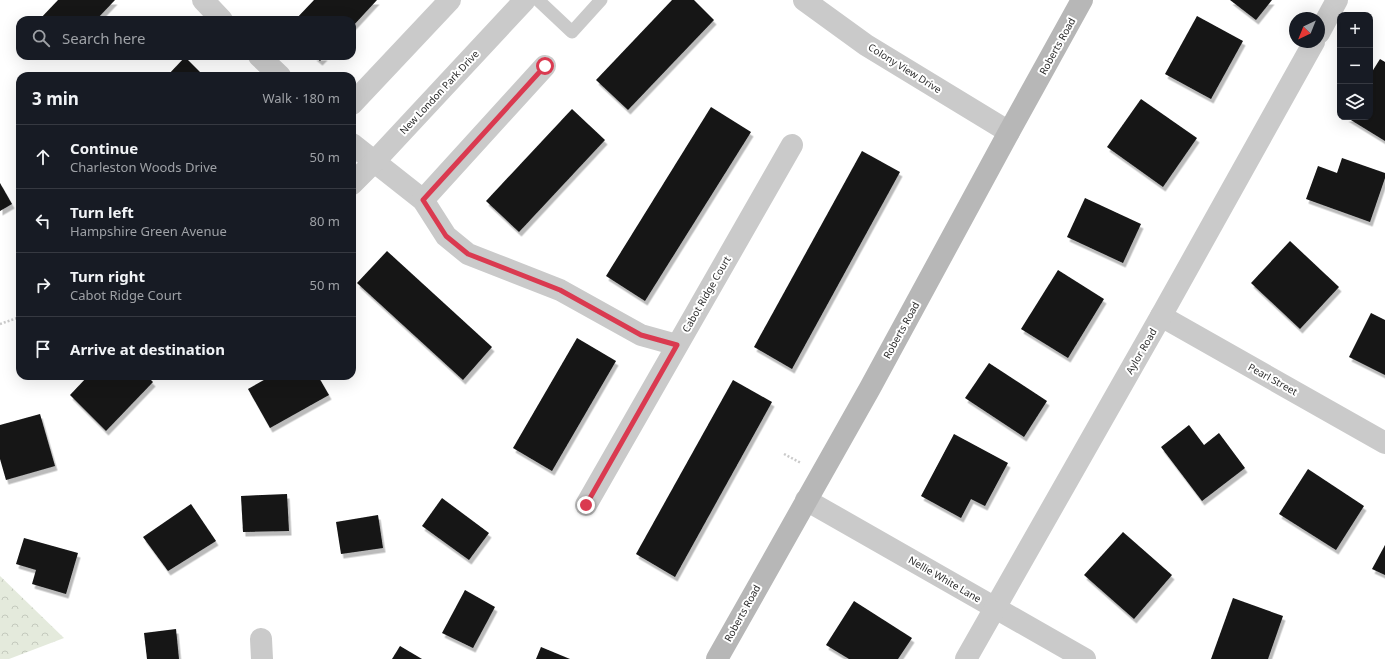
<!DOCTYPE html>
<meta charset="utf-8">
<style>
:root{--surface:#171b24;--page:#242831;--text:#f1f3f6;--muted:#9ea1a6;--line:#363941}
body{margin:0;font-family:"Noto Sans",sans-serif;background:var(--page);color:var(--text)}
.controls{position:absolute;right:12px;top:12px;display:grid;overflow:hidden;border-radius:8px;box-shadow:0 4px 16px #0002}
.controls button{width:36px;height:36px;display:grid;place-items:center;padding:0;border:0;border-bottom:1px solid var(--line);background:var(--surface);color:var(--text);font:20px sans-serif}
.compass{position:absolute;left:1289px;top:12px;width:36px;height:36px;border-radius:50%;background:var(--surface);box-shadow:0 4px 16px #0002;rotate:223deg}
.stop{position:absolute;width:12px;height:12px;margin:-9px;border:3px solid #da3a50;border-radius:50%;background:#fff}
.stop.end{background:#da3a50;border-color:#fff;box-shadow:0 1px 4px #0008}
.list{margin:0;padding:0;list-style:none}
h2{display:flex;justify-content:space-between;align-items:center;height:52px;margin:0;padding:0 16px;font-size:17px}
h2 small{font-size:13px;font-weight:400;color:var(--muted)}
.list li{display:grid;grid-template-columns:26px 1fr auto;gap:12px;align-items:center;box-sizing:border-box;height:64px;padding:0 16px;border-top:1px solid var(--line)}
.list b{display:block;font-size:15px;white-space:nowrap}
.list p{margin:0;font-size:13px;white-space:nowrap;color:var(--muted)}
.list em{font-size:13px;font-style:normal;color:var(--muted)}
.icon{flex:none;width:22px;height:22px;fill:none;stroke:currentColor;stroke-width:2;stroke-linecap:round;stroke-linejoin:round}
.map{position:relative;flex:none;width:1385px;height:659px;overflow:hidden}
.search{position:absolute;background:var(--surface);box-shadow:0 4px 16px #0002;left:16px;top:16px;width:340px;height:44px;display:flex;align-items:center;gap:10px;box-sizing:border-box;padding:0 14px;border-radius:12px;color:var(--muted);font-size:15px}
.panel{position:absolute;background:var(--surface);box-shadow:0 4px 16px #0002;left:16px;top:72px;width:340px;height:308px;border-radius:12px}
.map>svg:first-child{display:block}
</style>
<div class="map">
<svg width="1385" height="659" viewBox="0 0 1385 659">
<defs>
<pattern id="forest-crowns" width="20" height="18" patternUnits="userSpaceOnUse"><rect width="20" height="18" fill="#e4eadc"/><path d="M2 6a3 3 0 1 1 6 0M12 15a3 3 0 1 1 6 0" fill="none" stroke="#c4c9bd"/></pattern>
<filter id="shadow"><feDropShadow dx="2.5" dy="4.5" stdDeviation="0" flood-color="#0004"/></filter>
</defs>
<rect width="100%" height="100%" fill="#fff"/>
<polygon fill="url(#forest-crowns)" points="0,576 64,638 9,659 0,659"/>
<g fill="#141414" filter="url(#shadow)">
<polygon points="58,0 115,0 96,20 39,20"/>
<polygon points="314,0 377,0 352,27 352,20 295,20"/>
<polygon points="672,0 694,0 714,20 628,110 596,80"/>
<polygon points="1230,0 1272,0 1256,20"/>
<polygon points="1197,16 1243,41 1211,99 1165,74"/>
<polygon points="314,56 325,56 320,61"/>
<polygon points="185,57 204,76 167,76"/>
<polygon points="1380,59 1385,62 1385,141 1346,117 1370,117 1370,75"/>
<polygon points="1141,99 1197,138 1163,187 1107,147"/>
<polygon points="711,107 751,132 645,301 606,276"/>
<polygon points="572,109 605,140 519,232 486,201"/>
<polygon points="862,151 900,172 792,369 754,347"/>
<polygon points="1342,158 1385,173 1385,178 1370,222 1306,199 1318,166 1337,173"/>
<polygon points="0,183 12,204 0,211"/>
<polygon points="1085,198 1141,224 1123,263 1067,237"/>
<polygon points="1290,241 1339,287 1300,329 1251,283"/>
<polygon points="387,251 492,347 463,380 357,283"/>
<polygon points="1058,270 1104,299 1068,358 1021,329"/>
<polygon points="1371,313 1385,320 1385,375 1349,357"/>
<polygon points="577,338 616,361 552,471 513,448"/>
<polygon points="989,363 1047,401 1024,437 965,398"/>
<polygon points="88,376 147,376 153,382 106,431 70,395"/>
<polygon points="271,376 318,376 329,395 270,428 248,389"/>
<polygon points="733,380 772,402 675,577 636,554"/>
<polygon points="40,414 55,466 6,480 0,459 0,425"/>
<polygon points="1189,425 1204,445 1219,433 1245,468 1202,501 1161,447"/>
<polygon points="954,434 1008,463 985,506 971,499 961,518 921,496"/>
<polygon points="1308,469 1364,506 1336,550 1279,514"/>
<polygon points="287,494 289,531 243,532 241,496"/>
<polygon points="442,498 489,533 469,560 422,526"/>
<polygon points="191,504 216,541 168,571 143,537"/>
<polygon points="378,515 383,548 341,554 336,522"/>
<polygon points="1123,532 1172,575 1134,619 1084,575"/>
<polygon points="24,538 78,553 66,594 32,584 36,570 16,564"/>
<polygon points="1385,545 1385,575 1372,569"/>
<polygon points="465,590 495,607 473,648 442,633"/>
<polygon points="1233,598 1283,616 1268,659 1211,659"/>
<polygon points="854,601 912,638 898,659 849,659 826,645"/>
<polygon points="176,629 179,659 147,659 144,633"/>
<polygon points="400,646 422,659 392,659"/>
<polygon points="541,647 570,659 536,659"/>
</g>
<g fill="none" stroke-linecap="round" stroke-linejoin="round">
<g stroke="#cacaca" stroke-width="2.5" stroke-dasharray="2 2" stroke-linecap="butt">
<polyline points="0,324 20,317"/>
<polyline points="784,454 801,463"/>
</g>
<polyline stroke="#cacaca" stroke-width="13" points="538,0 572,32 601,0"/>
<g stroke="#cacaca" stroke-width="22">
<polyline points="203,0 222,20"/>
<polyline points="804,0 866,45 1009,132"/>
<polyline points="1319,33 1337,0"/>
<polyline points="259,56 280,76"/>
<polyline points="352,104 450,0"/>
<polyline points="352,144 423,200 446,236 468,254 560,290 641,335 677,345"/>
<polyline points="352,184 374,162 525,0"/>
<polyline points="423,200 545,66"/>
<polyline points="1161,316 1385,443"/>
<polyline points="806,500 1085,659"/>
<polyline points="586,505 792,145"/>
<polyline points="261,639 262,659"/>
<polyline points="966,659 1161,316 1314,42"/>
</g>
<polyline stroke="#b7b7b7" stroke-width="22" points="717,659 870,388 1009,132 1082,0"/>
</g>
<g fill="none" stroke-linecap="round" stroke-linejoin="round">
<polyline stroke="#da3a50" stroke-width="5" points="545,66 423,200 446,236 468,254 560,290 641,335 677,345 586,505"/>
</g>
<g text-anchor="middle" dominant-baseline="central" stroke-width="4" stroke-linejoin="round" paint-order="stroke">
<g font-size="10" fill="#2d2d2d" stroke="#fff">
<text transform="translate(1057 46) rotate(-61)">Roberts Road</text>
<text transform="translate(905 68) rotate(32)">Colony View Drive</text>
<text transform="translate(439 92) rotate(-47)">New London Park Drive</text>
<text transform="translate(706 294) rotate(-60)">Cabot Ridge Court</text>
<text transform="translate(901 330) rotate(-61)">Roberts Road</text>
<text transform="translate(1141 351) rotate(-60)">Aylor Road</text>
<text transform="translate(1273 379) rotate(29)">Pearl Street</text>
<text transform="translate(945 579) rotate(30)">Nellie White Lane</text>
<text transform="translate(742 613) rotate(-61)">Roberts Road</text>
</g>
</g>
</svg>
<div class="controls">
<button>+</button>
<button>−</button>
<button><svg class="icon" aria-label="layers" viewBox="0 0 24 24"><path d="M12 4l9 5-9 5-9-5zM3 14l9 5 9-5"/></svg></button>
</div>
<svg class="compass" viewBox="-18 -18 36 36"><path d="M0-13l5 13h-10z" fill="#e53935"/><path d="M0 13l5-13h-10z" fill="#9ea1a6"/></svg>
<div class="stop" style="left:545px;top:66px"></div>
<div class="stop end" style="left:586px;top:505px"></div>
<div class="search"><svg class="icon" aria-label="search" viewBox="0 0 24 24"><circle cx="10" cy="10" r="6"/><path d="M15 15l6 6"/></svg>Search here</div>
<section class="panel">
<h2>3 min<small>Walk · 180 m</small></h2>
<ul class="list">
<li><svg class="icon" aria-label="ahead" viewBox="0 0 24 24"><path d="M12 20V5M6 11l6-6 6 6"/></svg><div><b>Continue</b><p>Charleston Woods Drive</p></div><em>50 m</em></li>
<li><svg class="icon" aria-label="left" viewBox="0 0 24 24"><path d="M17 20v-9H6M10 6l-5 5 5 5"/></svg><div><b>Turn left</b><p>Hampshire Green Avenue</p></div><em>80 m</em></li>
<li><svg class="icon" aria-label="right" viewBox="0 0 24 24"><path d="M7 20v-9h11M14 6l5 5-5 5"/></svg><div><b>Turn right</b><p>Cabot Ridge Court</p></div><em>50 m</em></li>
<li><svg class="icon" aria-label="arrive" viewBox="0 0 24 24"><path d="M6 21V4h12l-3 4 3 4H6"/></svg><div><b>Arrive at destination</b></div></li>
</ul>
</section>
</div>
